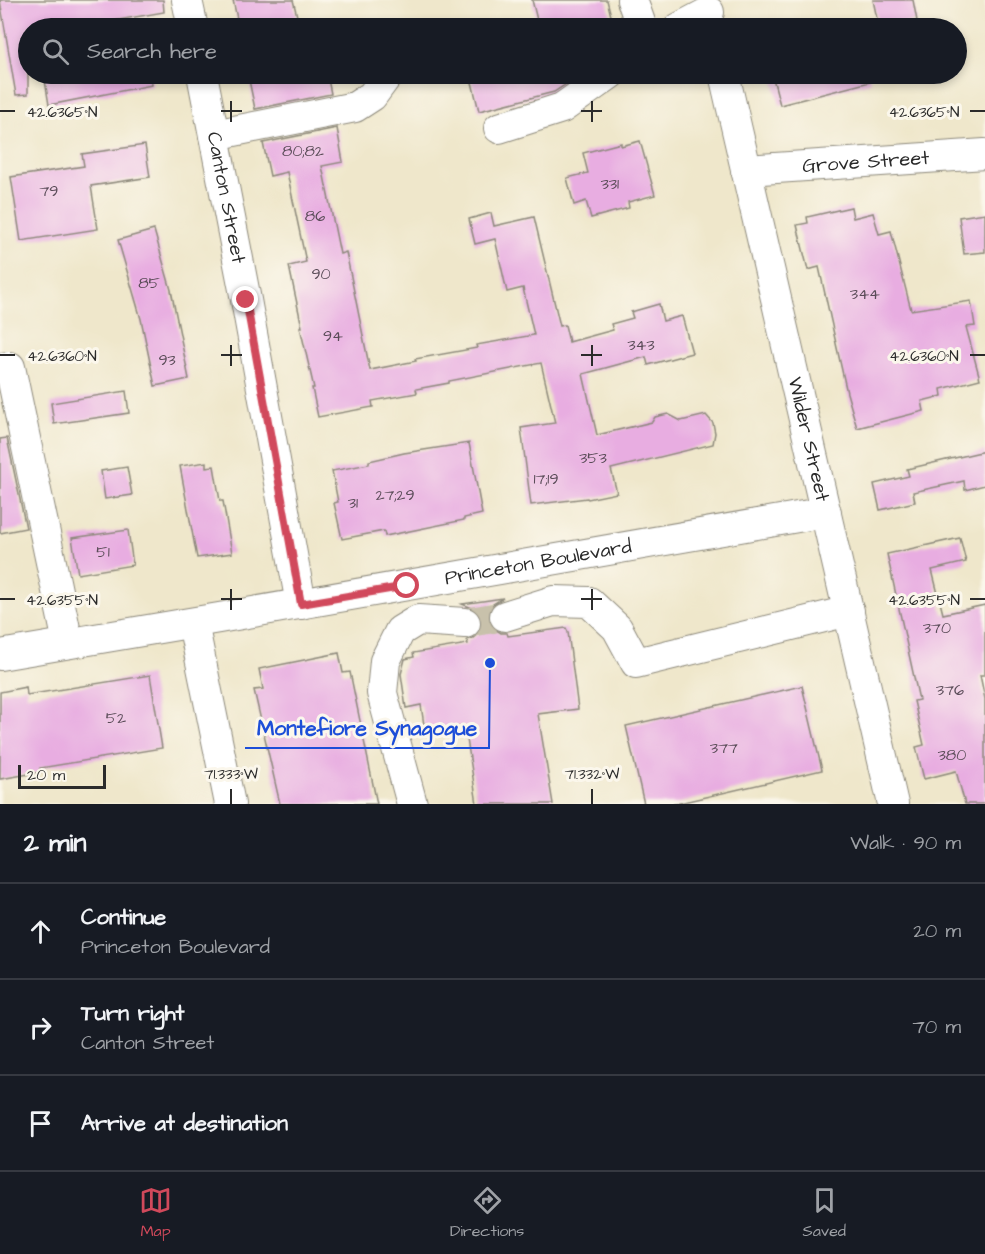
<!DOCTYPE html>
<meta charset="utf-8">
<style>
:root{--surface:#171b24;--page:#242831;--text:#f1f3f6;--muted:#9ea1a6;--line:#363941;--accent:#d1495b}
body{margin:0;font-family:"Architects Daughter",sans-serif;background:var(--page);color:var(--text)}
.scale{position:absolute;left:18px;bottom:15px;width:88px;box-sizing:border-box;padding-left:6px;border:3px solid #2b2b2b;border-top:0;font-size:16px;line-height:21px;white-space:nowrap;color:#2b2b2b;-webkit-text-stroke:4px #fbf7ec;paint-order:stroke}
.stop{position:absolute;width:18px;height:18px;margin:-14px;border:4px solid #d1495b;border-radius:50%;background:#fff}
.stop.end{background:#d1495b;border-color:#fff;box-shadow:0 2px 6px #0008}
.list{margin:0;padding:0;list-style:none}
h2{display:flex;justify-content:space-between;align-items:center;height:78px;margin:0;padding:0 24px;font-size:26px}
h2 small{font-size:20px;font-weight:400;color:var(--muted)}
.list li{display:grid;grid-template-columns:39px 1fr auto;gap:18px;align-items:center;box-sizing:border-box;height:96px;padding:0 24px;border-top:2px solid var(--line)}
.list b{display:block;font-size:22px;white-space:nowrap}
.list p{margin:0;font-size:20px;white-space:nowrap;color:var(--muted)}
.list em{font-size:20px;font-style:normal;color:var(--muted)}
.icon{flex:none;width:33px;height:33px;fill:none;stroke:currentColor;stroke-width:2;stroke-linecap:round;stroke-linejoin:round}
.map{position:relative;flex:none;width:985px;height:804px;overflow:hidden}
.search{position:absolute;background:var(--surface);box-shadow:0 3px 9px #0003;left:18px;right:18px;top:18px;height:66px;display:flex;align-items:center;gap:15px;box-sizing:border-box;padding:0 21px;border-radius:33px;color:var(--muted);font-size:22px}
.sheet{height:366px;background:var(--surface)}
nav{display:flex;justify-content:space-around;align-items:center;box-sizing:border-box;height:84px;border-top:2px solid var(--line);background:var(--surface);font-size:16px;color:var(--muted)}
nav a{display:grid;justify-items:center;gap:3px}
nav .on{color:var(--accent)}
.map>svg:first-child{display:block}
</style>
<div class="map">
<svg width="985" height="804" viewBox="0 0 985 804">
<rect width="100%" height="100%" fill="#fbf7ec"/>
<filter id="ink" filterUnits="userSpaceOnUse"><feTurbulence type="fractalNoise" baseFrequency=".0167" numOctaves="2"/><feDisplacementMap in="SourceGraphic" scale="12" xChannelSelector="R" yChannelSelector="G"/><feConvolveMatrix kernelMatrix="1 2 1 2 8 2 1 2 1" color-interpolation-filters="sRGB"/></filter>
<filter id="wash" filterUnits="userSpaceOnUse"><feTurbulence type="fractalNoise" baseFrequency=".008" numOctaves="4" result="noise"/><feDisplacementMap in="SourceGraphic" scale="24" xChannelSelector="R" yChannelSelector="G"/><feGaussianBlur stdDeviation="1.35" result="paint"/><feColorMatrix in="noise" values="0 0 0 0 0 0 0 0 0 0 0 0 0 0 0 0 0 1.4 0 .05"/><feComposite in="paint" operator="in"/></filter>
<g filter="url(#wash)">
<rect width="100%" height="100%" fill="#efe7cb"/>
<g id="blocks">
<g fill="#e8ade1">
<polygon points="0,0 163,0 164,12 73,28 28,28 28,94 16,95"/>
<polygon points="233,0 293,0 300,28 239,28"/>
<polygon points="532,0 607,0 614,28 539,28"/>
<polygon points="873,0 913,0 917,21 879,28"/>
<polygon points="44,74 151,74 152,85 49,105"/>
<polygon points="281,74 327,74 331,94 255,109 249,80"/>
<polygon points="470,74 581,74 554,92 479,111"/>
<polygon points="772,74 869,74 870,82 780,105"/>
<polygon points="337,128 343,162 322,166 340,254 346,252 370,370 416,361 415,359 477,348 476,345 534,335 523,288 507,292 495,239 475,244 469,219 491,213 494,226 534,217 560,326 565,325 569,342 613,330 611,324 633,318 631,312 659,304 663,321 682,316 692,353 648,365 646,357 583,374 597,435 652,422 655,417 668,414 681,421 706,415 713,423 715,433 713,444 611,469 617,493 588,499 587,498 531,505 521,428 555,423 541,363 449,381 449,383 416,389 417,393 372,401 373,407 318,417 312,388 314,388 300,327 302,327 289,266 306,262 287,172 270,176 263,143"/>
<polygon points="640,141 655,195 628,202 629,208 591,218 586,201 574,205 567,178 588,173 583,153 621,143 621,146"/>
<polygon points="145,145 150,177 91,186 98,229 21,241 11,177 84,166 82,154"/>
<polygon points="851,207 853,218 873,213 879,234 891,231 911,310 971,301 975,326 966,327 980,379 941,389 942,396 922,401 924,411 857,428 847,393 819,267 808,270 797,225 808,223 807,217"/>
<polygon points="985,213 985,252 964,254 959,217"/>
<polygon points="154,230 171,290 189,379 155,386 141,319 118,240"/>
<polygon points="126,391 129,413 54,424 51,403"/>
<polygon points="7,438 26,528 0,533 0,439"/>
<polygon points="469,443 482,514 464,518 464,520 385,536 384,531 342,539 334,503 338,502 332,471 369,464 369,461 404,453"/>
<polygon points="985,451 985,485 965,490 964,481 913,492 915,502 880,510 874,484 909,476 907,469"/>
<polygon points="206,462 206,467 214,466 220,501 223,501 232,553 197,558 180,466"/>
<polygon points="127,467 132,495 105,499 101,471"/>
<polygon points="128,530 133,565 78,574 72,538"/>
<polygon points="960,538 966,562 932,570 943,614 985,605 985,675 980,675 985,699 985,804 965,804 956,771 924,779 916,747 924,745 914,701 919,700 887,554"/>
<polygon points="503,598 493,604 488,613 489,622 493,628 501,633 507,633 508,636 566,628 568,632 578,709 538,714 553,804 477,804 465,726 425,732 421,705 406,708 401,674 405,659 414,657 413,653 468,644 467,640 473,638 479,633 482,624 480,615 475,609 462,604"/>
<polygon points="339,653 343,673 350,672 377,804 280,804 254,690 263,689 259,669"/>
<polygon points="150,675 162,748 40,768 41,772 0,779 0,692 26,687 27,695"/>
<polygon points="802,686 822,770 675,804 644,804 626,726"/>
</g>
</g>
</g>
<g filter="url(#ink)">
<use href="#blocks" fill-opacity="0" stroke="#8d897b" stroke-width="1.5"/>
<g fill="none" stroke-linecap="round" stroke-linejoin="round">
<polyline stroke="#c8c1ab" stroke-width="30" stroke-dasharray="30 15" stroke-linecap="butt" points="465,623 505,616"/>
<defs>
<g id="minor">
<polyline points="187,0 193,28"/>
<polyline points="632,0 642,28"/>
<polyline points="679,28 709,12"/>
<path id="s1" d="M 202,74 L 246,300 L 301,604"/>
<path id="s2" d="M 724,74 L 893,804"/>
<polyline points="499,128 562,108 610,74"/>
<polyline points="214,135 355,107 372,96 386,77"/>
<path id="s3" d="M 746,170 L 985,154"/>
<polyline points="0,368 10,367 68,643"/>
<polyline points="505,616 553,601 589,602 617,628 636,663 849,611"/>
<polyline points="193,623 230,804"/>
<path id="s4" d="M 0,655 L 219,618 L 826,512"/>
<polyline points="412,804 382,693 385,661 400,631 418,620 465,623"/>
</g>
</defs>
<use href="#minor" stroke="#8d897b" stroke-width="32"/>
<use href="#minor" stroke="#fff" stroke-width="30"/>
</g>
</g>
<g fill="none" stroke-linecap="round" stroke-linejoin="round" filter="url(#ink)">
<polyline stroke="#d1495b" stroke-width="8" points="246,300 301,604 407,586"/>
</g>
<path fill="none" stroke="#2b2b2b" stroke-width="2" d="M 231,101 L 231,122M 592,101 L 592,122M 0,111 L 15,111M 221,111 L 242,111M 581,111 L 602,111M 970,111 L 985,111M 231,345 L 231,366M 592,345 L 592,366M 0,355 L 15,355M 221,355 L 242,355M 581,355 L 602,355M 970,355 L 985,355M 231,589 L 231,610M 592,589 L 592,610M 0,599 L 15,599M 221,599 L 242,599M 581,599 L 602,599M 970,599 L 985,599M 231,789 L 231,804M 592,789 L 592,804"/>
<g text-anchor="middle" dominant-baseline="central" stroke-width="6" stroke-linejoin="round" paint-order="stroke">
<g font-size="16" fill="#5a4c58">
<text x="303" y="151">80;82</text>
<text x="610" y="184">331</text>
<text x="49" y="191">79</text>
<text x="315" y="216">86</text>
<text x="321" y="274">90</text>
<text x="149" y="283">85</text>
<text x="865" y="294">344</text>
<text x="333" y="336">94</text>
<text x="641" y="345">343</text>
<text x="167" y="360">93</text>
<text x="593" y="458">353</text>
<text x="546" y="479">17;19</text>
<text x="395" y="495">27;29</text>
<text x="353" y="503">31</text>
<text x="103" y="552">51</text>
<text x="937" y="628">370</text>
<text x="950" y="690">376</text>
<text x="116" y="718">52</text>
<text x="724" y="748">377</text>
<text x="952" y="755">380</text>
</g>
<g font-size="20" fill="#2b2b2b" stroke="#fbf7ec">
<text stroke="none"><textPath href="#s3" startOffset="120">Grove Street</textPath></text>
<text stroke="none"><textPath href="#s1" startOffset="126">Canton Street</textPath></text>
<text stroke="none"><textPath href="#s2" startOffset="375">Wilder Street</textPath></text>
<text stroke="none"><textPath href="#s4" startOffset="546">Princeton Boulevard</textPath></text>
</g>
</g>
<g font-size="15" text-anchor="middle" fill="#2b2b2b" stroke="#fbf7ec" stroke-width="6" stroke-linejoin="round" paint-order="stroke">
<text x="62" y="117">42.6365°N</text>
<text x="924" y="117">42.6365°N</text>
<text x="62" y="361">42.6360°N</text>
<text x="924" y="361">42.6360°N</text>
<text x="62" y="605">42.6355°N</text>
<text x="924" y="605">42.6355°N</text>
<text x="231" y="779">71.333°W</text>
<text x="592" y="779">71.332°W</text>
</g>
<path fill="none" stroke="#1d4ed8" stroke-width="2" d="M490 663L489 748H245"/>
<circle fill="#1d4ed8" stroke="#fbf7ec" stroke-width="2" cx="490" cy="663" r="6"/>
<g font-size="21" text-anchor="middle" font-weight="bold" fill="#1d4ed8" stroke="#fbf7ec" stroke-width="6" stroke-linejoin="round" paint-order="stroke">
<text x="367" y="735">Montefiore Synagogue</text>
</g>
</svg>
<div class="scale">20 m</div>
<div class="stop" style="left:407px;top:586px"></div>
<div class="stop end" style="left:246px;top:300px"></div>
<div class="search"><svg class="icon" aria-label="search" viewBox="0 0 24 24"><circle cx="10" cy="10" r="6"/><path d="M15 15l6 6"/></svg>Search here</div>
</div>
<section class="sheet">
<h2>2 min<small>Walk · 90 m</small></h2>
<ul class="list">
<li><svg class="icon" aria-label="ahead" viewBox="0 0 24 24"><path d="M12 20V5M6 11l6-6 6 6"/></svg><div><b>Continue</b><p>Princeton Boulevard</p></div><em>20 m</em></li>
<li><svg class="icon" aria-label="right" viewBox="0 0 24 24"><path d="M7 20v-9h11M14 6l5 5-5 5"/></svg><div><b>Turn right</b><p>Canton Street</p></div><em>70 m</em></li>
<li><svg class="icon" aria-label="arrive" viewBox="0 0 24 24"><path d="M6 21V4h12l-3 4 3 4H6"/></svg><div><b>Arrive at destination</b></div></li>
</ul>
</section>
<nav>
<a class="on"><svg class="icon" aria-label="map" viewBox="0 0 24 24"><path d="M3 6l6-2 6 2 6-2v14l-6 2-6-2-6 2zM9 4v14M15 6v14"/></svg>Map</a>
<a><svg class="icon" aria-label="directions" viewBox="0 0 24 24"><path d="M12 3l9 9-9 9-9-9zM9 14v-3h6M13 9l2 2-2 2"/></svg>Directions</a>
<a><svg class="icon" aria-label="saved" viewBox="0 0 24 24"><path d="M7 4h10v16l-5-4-5 4z"/></svg>Saved</a>
</nav>
